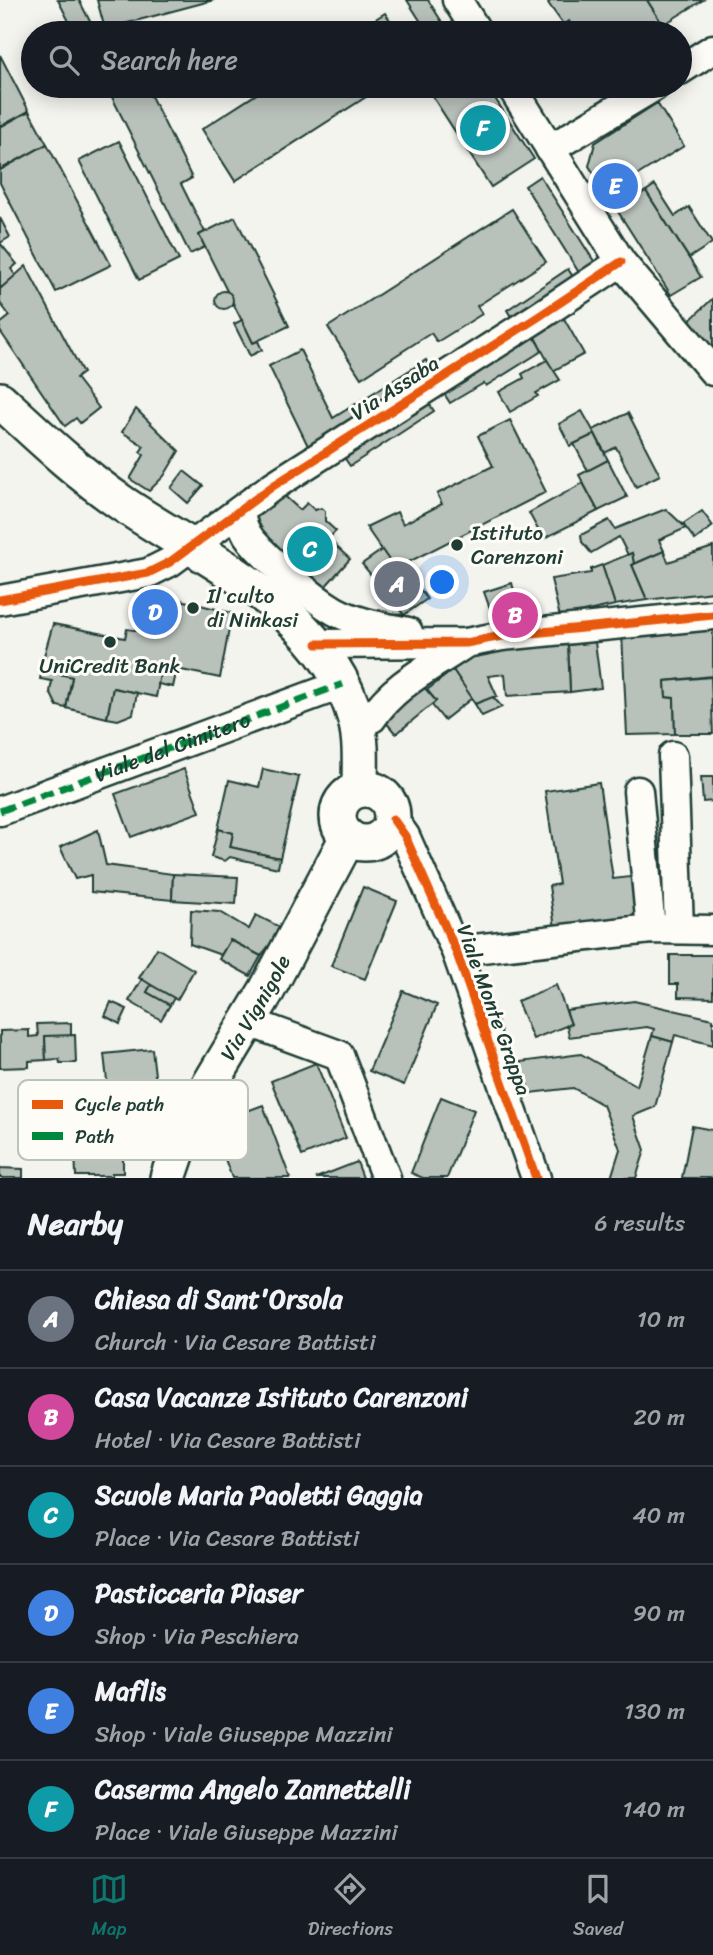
<!DOCTYPE html>
<meta charset="utf-8">
<style>
:root{--surface:#171b24;--page:#20242c;--text:#f1f3f6;--muted:#9ea1a6;--line:#363941;--accent:#0f766e}
body{margin:0;font-family:Sriracha,sans-serif;background:var(--page);color:var(--text)}
.you{position:absolute;left:443px;top:583px;width:24px;height:24px;margin:-18px;border:5px solid #fff;border-radius:50%;background:#1a73e8;box-shadow:0 0 0 10px #1a73e833}
.badge{display:grid;place-items:center;width:46px;height:46px;border-radius:50%;background:var(--accent);color:#fff;font-size:23px;font-weight:700}
.pin{position:absolute;translate:-50% -50%;border:4px solid #fff;box-shadow:0 2px 7px #0006}
.list{margin:0;padding:0;list-style:none}
h2{display:flex;justify-content:space-between;align-items:center;height:91px;margin:0;padding:0 28px;font-size:30px}
h2 small{font-size:23px;font-weight:400;color:var(--muted)}
.list li{display:grid;grid-template-columns:46px 1fr auto;gap:21px;align-items:center;box-sizing:border-box;height:98px;padding:0 28px;border-top:2px solid var(--line)}
.list b{display:block;font-size:26px;white-space:nowrap}
.list p{margin:0;font-size:23px;white-space:nowrap;color:var(--muted)}
.list em{font-size:23px;font-style:normal;color:var(--muted)}
.icon{flex:none;width:38px;height:38px;fill:none;stroke:currentColor;stroke-width:2;stroke-linecap:round;stroke-linejoin:round}
.map{position:relative;flex:none;width:713px;height:1178px;overflow:hidden}
.search{position:absolute;background:var(--surface);box-shadow:0 4px 18px #0003;left:21px;right:21px;top:21px;height:77px;display:flex;align-items:center;gap:18px;box-sizing:border-box;padding:0 24px;border-radius:38px;color:var(--muted);font-size:26px}
.sheet{height:679px;background:var(--surface)}
nav{display:flex;justify-content:space-around;align-items:center;box-sizing:border-box;height:98px;border-top:2px solid var(--line);background:var(--surface);font-size:19px;color:var(--muted)}
nav a{display:grid;justify-items:center;gap:4px}
nav .on{color:var(--accent)}
.map>svg:first-child{display:block}
</style>
<div class="map">
<svg width="713" height="1178" viewBox="0 0 713 1178">
<rect width="100%" height="100%" fill="#f4f4ef"/>
<filter id="ink" filterUnits="userSpaceOnUse"><feTurbulence type="fractalNoise" baseFrequency=".0143" numOctaves="2"/><feDisplacementMap in="SourceGraphic" scale="14" xChannelSelector="R" yChannelSelector="G"/><feConvolveMatrix kernelMatrix="1 2 1 2 8 2 1 2 1" color-interpolation-filters="sRGB"/></filter>
<g filter="url(#ink)">
<g fill="#b9c1bb" stroke="#1f3d34" stroke-width="2">
<polygon points="58,0 79,0 96,33 75,33"/>
<polygon points="97,0 214,0 105,29"/>
<polygon points="407,0 428,0 449,33 428,33"/>
<polygon points="552,0 647,0 666,30 661,33 577,33 569,21 563,24 548,3"/>
<polygon points="647,0 703,0 663,25"/>
<polygon points="385,13 399,33 353,33"/>
<polygon points="0,55 29,111 0,127"/>
<polygon points="114,86 126,86 130,93 146,86 192,178 181,184 205,232 199,235 205,247 190,254 108,89"/>
<polygon points="269,86 383,86 235,181 202,129"/>
<polygon points="438,86 487,86 534,159 491,187 429,91"/>
<polygon points="657,103 684,146 612,191 621,205 646,191 701,277 671,295 589,166 595,143"/>
<polygon points="29,111 47,144 0,170 0,127"/>
<polygon points="119,141 179,260 139,280 79,161"/>
<polygon points="47,144 111,265 56,292 0,183 0,170"/>
<polygon points="540,176 599,269 583,279 525,186"/>
<polygon points="655,185 675,216 689,207 712,243 689,258 646,191"/>
<polygon points="512,209 546,262 477,306 482,314 437,342 431,333 361,378 328,327"/>
<polygon points="235,217 289,326 253,343 199,235"/>
<polygon points="0,218 10,237 0,243"/>
<polygon points="0,243 17,264 11,269 16,276 0,289"/>
<polygon points="26,266 83,373 76,378 99,408 80,423 76,418 65,426 0,331 0,324 10,316 0,303 0,289"/>
<polygon points="568,269 577,283 515,323 507,310"/>
<circle cx="224" cy="300" r="9"/>
<polygon points="713,298 713,357 688,322"/>
<polygon points="562,315 584,354 553,371 532,332"/>
<polygon points="242,320 253,343 258,341 262,350 250,356 234,324"/>
<polygon points="532,332 542,351 486,386 484,383 450,403 441,389"/>
<polygon points="300,350 333,418 426,360 433,375 311,452 269,366"/>
<polygon points="547,360 560,380 536,393 538,396 510,412 499,392 524,378 522,374"/>
<polygon points="426,399 434,411 350,466 341,453"/>
<polygon points="136,409 179,451 164,476 149,491 130,479 144,455 140,452 144,446 122,432"/>
<polygon points="582,411 595,434 570,446 559,424"/>
<polygon points="628,413 660,475 636,487 616,447 605,453 593,430"/>
<polygon points="510,420 546,492 395,569 366,527 397,512 403,524 442,504 437,494 493,466 478,436"/>
<polygon points="595,434 608,460 588,471 574,444"/>
<polygon points="608,460 627,497 598,511 579,475"/>
<polygon points="184,471 203,486 188,503 171,488"/>
<polygon points="583,483 598,511 543,539 529,513"/>
<polygon points="277,489 300,510 307,503 315,510 321,508 325,511 325,521 336,531 328,539 350,559 323,589 249,520"/>
<polygon points="666,509 686,528 659,540 664,551 634,564 632,553 628,555 619,537 591,553 582,542 581,535 609,520 615,529"/>
<polygon points="702,511 713,526 695,540 683,524"/>
<polygon points="713,547 713,592 647,600 632,565 664,551 668,562"/>
<polygon points="382,550 395,569 403,565 427,599 404,615 362,564"/>
<polygon points="632,553 634,564 632,565 647,600 615,605 602,565"/>
<polygon points="602,565 615,605 560,617 551,579 591,573 591,569"/>
<polygon points="512,583 521,617 493,617 484,592"/>
<polygon points="149,592 232,613 220,678 162,666 156,697 113,688 107,718 66,708 72,677 40,670 53,624 125,638 127,629 141,631"/>
<polygon points="713,629 713,676 665,681 666,697 674,698 675,734 627,735 622,634"/>
<polygon points="595,642 601,688 570,692 568,645"/>
<polygon points="568,645 570,692 507,696 505,674 488,676 497,696 475,704 453,670 476,654 503,649"/>
<polygon points="162,666 177,669 173,687 158,684"/>
<polygon points="42,670 72,677 66,708 57,706 50,692 52,681 40,679"/>
<polygon points="453,670 472,698 444,720 432,705 436,701 427,690"/>
<polygon points="711,677 713,734 675,734 674,698 666,697 665,681"/>
<polygon points="424,687 436,701 396,734 384,720"/>
<polygon points="113,688 137,693 133,714 118,720 107,718"/>
<polygon points="493,697 502,707 482,716 475,704"/>
<polygon points="184,769 200,812 131,837 115,794"/>
<polygon points="263,769 299,777 280,858 230,847 233,833 218,829 229,780 259,787"/>
<polygon points="701,777 713,777 713,801 703,802"/>
<polygon points="599,783 613,879 639,876 645,922 556,935 549,886 559,884 545,791"/>
<polygon points="218,829 233,833 230,847 280,858 278,868 230,857 225,861 211,857"/>
<polygon points="98,830 106,865 173,874 172,900 91,892 91,875 75,879 60,847"/>
<polygon points="173,874 238,877 236,904 172,900"/>
<polygon points="363,887 397,901 365,979 331,966"/>
<polygon points="191,910 220,912 249,929 256,915 282,928 261,956 230,940 221,955 190,944"/>
<polygon points="230,940 261,956 250,976 219,959"/>
<polygon points="157,948 194,970 177,1000 139,978"/>
<polygon points="670,955 713,955 713,998 678,997 678,984 670,984"/>
<polygon points="142,979 151,985 147,992 170,1005 161,1020 129,1001"/>
<polygon points="151,985 174,998 170,1005 147,992"/>
<polygon points="556,985 571,1024 533,1039 517,1001"/>
<polygon points="403,991 437,1005 404,1085 369,1071"/>
<polygon points="634,1001 713,1019 713,1045 675,1035 673,1042 652,1036 654,1029 647,1027 569,1037 567,1025 571,1024 566,1010"/>
<polygon points="111,1002 127,1009 120,1024 105,1016"/>
<polygon points="71,1023 71,1036 45,1036 46,1060 29,1061 29,1067 0,1068 0,1031 29,1030 29,1037 38,1036 37,1024"/>
<polygon points="75,1035 76,1063 60,1063 59,1059 46,1060 45,1036"/>
<polygon points="652,1036 673,1042 655,1107 633,1116 645,1150 636,1178 611,1178 620,1149 603,1105 573,1088 530,1093 520,1062 581,1054 637,1086"/>
<polygon points="152,1049 156,1084 108,1090 104,1054"/>
<polygon points="316,1063 346,1138 302,1156 271,1081"/>
<polygon points="441,1097 474,1110 447,1178 423,1178 411,1173"/>
<polygon points="263,1105 290,1178 232,1178 212,1124"/>
<polygon points="692,1126 713,1130 713,1178 682,1178"/>
<polygon points="92,1131 123,1131 123,1173 112,1173 112,1176 76,1176 75,1147 92,1147"/>
<polygon points="0,1162 0,1168 23,1169 23,1178 0,1178"/>
<polygon points="357,1162 363,1178 316,1178"/>
</g>
<g fill="none" stroke-linecap="round" stroke-linejoin="round">
<defs>
<g id="minor">
<polyline points="457,0 478,33"/>
<polyline points="680,70 713,49"/>
<polyline points="511,86 621,262 713,371"/>
<polyline points="550,149 655,86"/>
<path d="M 240,511 C 241,521 245,533 252,541 C 270,562 311,597 335,611 C 357,623 384,627 408,632"/>
<polyline points="0,600 148,573 170,562 273,486 538,317 621,262"/>
<polyline points="317,644 466,643 502,636 713,615"/>
<path d="M 372,718 C 394,684 433,666 466,643"/>
<polyline points="673,756 679,929"/>
<polyline points="638,791 651,929"/>
<polyline points="0,811 343,684"/>
<polyline points="393,819 405,836 456,951 536,1178"/>
<polyline points="456,951 651,929 713,930"/>
<polyline points="249,1022 339,1055 386,1178"/>
</g>
<g id="major">
<path d="M 0,400 C 39,436 79,474 123,504 C 209,562 326,610 356,720 C 362,742 360,766 360,789"/>
<circle cx="365" cy="816" r="27"/>
<path id="s1" d="M 168,1178 L 180,1143 L 197,1106 L 267,990 L 348,837"/>
</g>
</defs>
<use href="#minor" stroke="#1f3d34" stroke-width="33"/>
<use href="#major" stroke="#1f3d34" stroke-width="40"/>
<use href="#minor" stroke="#fdfcf7" stroke-width="28"/>
<use href="#major" stroke="#fdfcf7" stroke-width="35"/>
<path stroke="#00873e" stroke-width="7" stroke-dasharray="14 7" stroke-linecap="butt" id="s2" d="M 0,811 L 343,684"/>
<defs>
<g id="cycleway">
<polyline points="0,600 148,573 170,562 273,486 538,317 621,262"/>
<polyline points="317,644 466,643 502,636 713,615"/>
<polyline points="393,819 405,836 456,951 536,1178"/>
</g>
</defs>
<use href="#cycleway" stroke="#fdfcf7" stroke-width="13"/>
<use href="#cycleway" stroke="#e8590c" stroke-width="9"/>
</g>
</g>
<g fill="#1f3d34" stroke="#fdfcf7" stroke-width="2.5">
<circle cx="457" cy="545" r="7"/>
<circle cx="193" cy="608" r="7"/>
<circle cx="110" cy="642" r="7"/>
</g>
<g text-anchor="middle" dominant-baseline="central" stroke-width="6" stroke-linejoin="round" paint-order="stroke">
<g font-size="21" fill="#1f3d34" stroke="#fdfcf7">
<text transform="translate(395 388) rotate(-33)">Via Assaba</text>
<text stroke="none"><textPath href="#s2" startOffset="184">Viale del Cimitero</textPath></text>
<text stroke="none"><textPath href="#s1" startOffset="192">Via Vignigole</textPath></text>
<text transform="translate(494 1010) rotate(70)">Viale Monte Grappa</text>
</g>
<g font-size="21" fill="#1f3d34" stroke="#fdfcf7" text-anchor="start">
<text x="471" y="533">Istituto<tspan x="471" dy="24">Carenzoni</tspan></text>
<text x="207" y="596">Il culto<tspan x="207" dy="24">di Ninkasi</tspan></text>
<text x="110" y="666" text-anchor="middle">UniCredit Bank</text>
</g>
</g>
<rect x="18" y="1080" width="230" height="80" rx="10" fill="#fdfcf7" stroke="#bac3bc" stroke-width="2"/>
<rect x="32" y="1100" width="31" height="9" fill="#e8590c"/>
<rect x="32" y="1132" width="31" height="8" fill="#00873e"/>
<g font-size="19" fill="#1f3d34">
<text x="75" y="1111">Cycle path</text>
<text x="75" y="1143">Path</text>
</g>
</svg>
<div class="you"></div>
<div class="pin badge" style="left:397px;top:584px;background:#6b7280">A</div>
<div class="pin badge" style="left:515px;top:615px;background:#d1479c">B</div>
<div class="pin badge" style="left:310px;top:549px;background:#0f9aa8">C</div>
<div class="pin badge" style="left:155px;top:612px;background:#3f7fe0">D</div>
<div class="pin badge" style="left:615px;top:186px;background:#3f7fe0">E</div>
<div class="pin badge" style="left:483px;top:128px;background:#0f9aa8">F</div>
<div class="search"><svg class="icon" aria-label="search" viewBox="0 0 24 24"><circle cx="10" cy="10" r="6"/><path d="M15 15l6 6"/></svg>Search here</div>
</div>
<section class="sheet">
<h2>Nearby<small>6 results</small></h2>
<ul class="list">
<li><span class="badge" style="background:#6b7280">A</span><div><b>Chiesa di Sant'Orsola</b><p>Church · Via Cesare Battisti</p></div><em>10 m</em></li>
<li><span class="badge" style="background:#d1479c">B</span><div><b>Casa Vacanze Istituto Carenzoni</b><p>Hotel · Via Cesare Battisti</p></div><em>20 m</em></li>
<li><span class="badge" style="background:#0f9aa8">C</span><div><b>Scuole Maria Paoletti Gaggia</b><p>Place · Via Cesare Battisti</p></div><em>40 m</em></li>
<li><span class="badge" style="background:#3f7fe0">D</span><div><b>Pasticceria Piaser</b><p>Shop · Via Peschiera</p></div><em>90 m</em></li>
<li><span class="badge" style="background:#3f7fe0">E</span><div><b>Maflis</b><p>Shop · Viale Giuseppe Mazzini</p></div><em>130 m</em></li>
<li><span class="badge" style="background:#0f9aa8">F</span><div><b>Caserma Angelo Zannettelli</b><p>Place · Viale Giuseppe Mazzini</p></div><em>140 m</em></li>
</ul>
</section>
<nav>
<a class="on"><svg class="icon" aria-label="map" viewBox="0 0 24 24"><path d="M3 6l6-2 6 2 6-2v14l-6 2-6-2-6 2zM9 4v14M15 6v14"/></svg>Map</a>
<a><svg class="icon" aria-label="directions" viewBox="0 0 24 24"><path d="M12 3l9 9-9 9-9-9zM9 14v-3h6M13 9l2 2-2 2"/></svg>Directions</a>
<a><svg class="icon" aria-label="saved" viewBox="0 0 24 24"><path d="M7 4h10v16l-5-4-5 4z"/></svg>Saved</a>
</nav>
